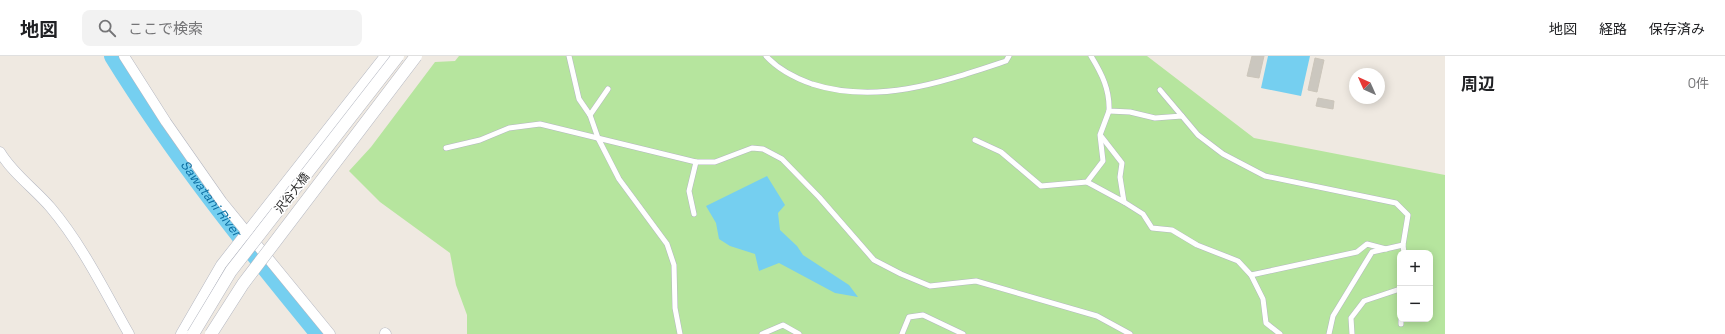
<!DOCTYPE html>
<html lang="ja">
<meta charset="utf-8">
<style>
:root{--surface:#fff;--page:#f2f2f2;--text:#202124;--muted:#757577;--line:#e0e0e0}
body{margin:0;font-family:"Space Grotesk","Noto Sans JP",sans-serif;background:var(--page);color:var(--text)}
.controls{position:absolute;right:12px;bottom:12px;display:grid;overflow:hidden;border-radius:8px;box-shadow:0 2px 10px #0003}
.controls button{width:36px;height:36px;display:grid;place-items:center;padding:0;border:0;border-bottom:1px solid var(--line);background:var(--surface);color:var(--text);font:20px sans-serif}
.compass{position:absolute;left:1349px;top:12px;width:36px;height:36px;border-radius:50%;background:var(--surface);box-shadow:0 2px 10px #0003;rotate:315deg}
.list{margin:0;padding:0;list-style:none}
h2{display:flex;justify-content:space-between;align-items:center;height:52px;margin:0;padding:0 16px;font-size:17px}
h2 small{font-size:13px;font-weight:400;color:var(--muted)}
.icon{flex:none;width:22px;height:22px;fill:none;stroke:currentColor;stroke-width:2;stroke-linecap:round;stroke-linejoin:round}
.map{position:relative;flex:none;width:1445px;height:278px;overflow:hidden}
header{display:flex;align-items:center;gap:24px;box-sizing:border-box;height:56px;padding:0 20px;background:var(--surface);border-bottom:1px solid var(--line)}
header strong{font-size:19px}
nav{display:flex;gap:22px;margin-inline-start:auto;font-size:14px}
.search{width:280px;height:36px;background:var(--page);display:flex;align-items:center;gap:10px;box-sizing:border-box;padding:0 14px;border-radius:8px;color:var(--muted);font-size:15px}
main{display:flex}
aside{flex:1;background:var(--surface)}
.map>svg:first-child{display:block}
</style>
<header>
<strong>地図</strong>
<div class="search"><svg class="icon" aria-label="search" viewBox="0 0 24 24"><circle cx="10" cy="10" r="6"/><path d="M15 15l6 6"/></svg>ここで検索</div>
<nav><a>地図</a><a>経路</a><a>保存済み</a></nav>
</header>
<main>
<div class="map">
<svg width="1445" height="278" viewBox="0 0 1445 278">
<rect width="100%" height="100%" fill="#efe9e1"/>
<path fill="#b6e59e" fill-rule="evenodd" d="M 459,0 L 1147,0 L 1254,82 L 1445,119 L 1445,278 L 467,278 L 467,259 L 456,229 L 450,197 L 380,146 L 349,115 L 371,91 L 435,6 L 455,5 ZM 1400,197 L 1430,197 L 1430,263 L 1400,263 Z"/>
<g fill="#75cff0">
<polygon points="1268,0 1310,0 1301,40 1261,32"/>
<polygon points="767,120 785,149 778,157 780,174 797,190 803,199 849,229 858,241 835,237 779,207 759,215 755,198 730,190 719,183 716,167 706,150"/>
</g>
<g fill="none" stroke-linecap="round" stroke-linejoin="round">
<path stroke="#75cff0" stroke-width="18" id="s1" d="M 113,0 C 174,99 245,188 319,278"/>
</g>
<g fill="#cbc7bf" stroke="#cbc5ba">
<polygon points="1252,0 1264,0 1259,22 1247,20"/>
<polygon points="1315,2 1324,4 1317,36 1308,34"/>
<polygon points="1318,42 1334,45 1333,53 1316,50"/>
</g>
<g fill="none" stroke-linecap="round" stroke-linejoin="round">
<defs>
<g id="service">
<polyline points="569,0 579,43 590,59 598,82 619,123 667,188 674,209 675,252 680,278"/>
<path d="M 766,0 C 778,13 795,22 812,28 C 878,49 943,26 1006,5 L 1009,0"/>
<path d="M 1091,0 C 1102,18 1110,34 1109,55 L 1130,56 L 1155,62 L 1182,60 L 1198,79 L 1223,98 L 1265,120 L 1396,147 L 1408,159 L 1403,189 L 1404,197"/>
<polyline points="1160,34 1182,60"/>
<polyline points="590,59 608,33"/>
<polyline points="975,84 1001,96 1041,130 1087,126 1103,105 1100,79 1109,55"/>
<polyline points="446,92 480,84 509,72 540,68 696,106 715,106 752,92 763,93 782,103 819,141 874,204 901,218 930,230 976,225 1097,260 1130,278"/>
<polyline points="1087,126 1124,146 1120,121 1122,107 1101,80"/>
<polyline points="1124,146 1143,158 1152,172 1172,174 1197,189 1238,205 1251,219 1263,243 1266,267 1280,278"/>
<polyline points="694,158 689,135 696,106"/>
<polyline points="1251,219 1357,196 1367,188 1386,193"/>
<polyline points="1401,268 1401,263"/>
<polyline points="762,278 783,269 799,278"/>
<polyline points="902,278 909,261 923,259 963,278"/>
<polyline points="1329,278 1333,260 1372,196 1403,189"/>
<polyline points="1352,278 1351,262 1364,245 1400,233"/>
</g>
<g id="minor">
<polyline points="124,0 166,66 222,146 330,278"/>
<path d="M 0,96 C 13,118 35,133 51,152 C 83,190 105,236 129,278"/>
<polyline points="385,277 386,278"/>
<polyline points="181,278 221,209 385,0"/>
</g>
</defs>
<use href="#service" stroke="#b4b7c1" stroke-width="6"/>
<use href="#minor" stroke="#b4b7c1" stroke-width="11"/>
<use href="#service" stroke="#fff" stroke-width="5"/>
<use href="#minor" stroke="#fff" stroke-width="10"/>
<defs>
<g id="tertiary-bridge">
<polyline points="193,278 231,215 398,0"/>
<polyline points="211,278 243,228 416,0"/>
</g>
</defs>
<use href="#tertiary-bridge" stroke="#b4b7c1" stroke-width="13" stroke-linecap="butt"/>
<use href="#tertiary-bridge" stroke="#fff" stroke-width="12"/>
</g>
<g text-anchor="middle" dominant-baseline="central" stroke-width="3.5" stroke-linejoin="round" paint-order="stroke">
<g font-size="12" fill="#2e2e2e" stroke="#fff">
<text transform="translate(292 137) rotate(-52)">沢谷大橋</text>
</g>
<g font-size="13" font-style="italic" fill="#0d6fa3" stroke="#fff">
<text stroke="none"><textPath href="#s1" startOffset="173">Sawatani River</textPath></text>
</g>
</g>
</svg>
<div class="controls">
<button>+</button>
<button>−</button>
</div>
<svg class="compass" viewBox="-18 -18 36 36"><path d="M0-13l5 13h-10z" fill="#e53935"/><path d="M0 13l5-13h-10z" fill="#757577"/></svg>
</div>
<aside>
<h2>周辺<small>0件</small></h2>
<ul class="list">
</ul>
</aside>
</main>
